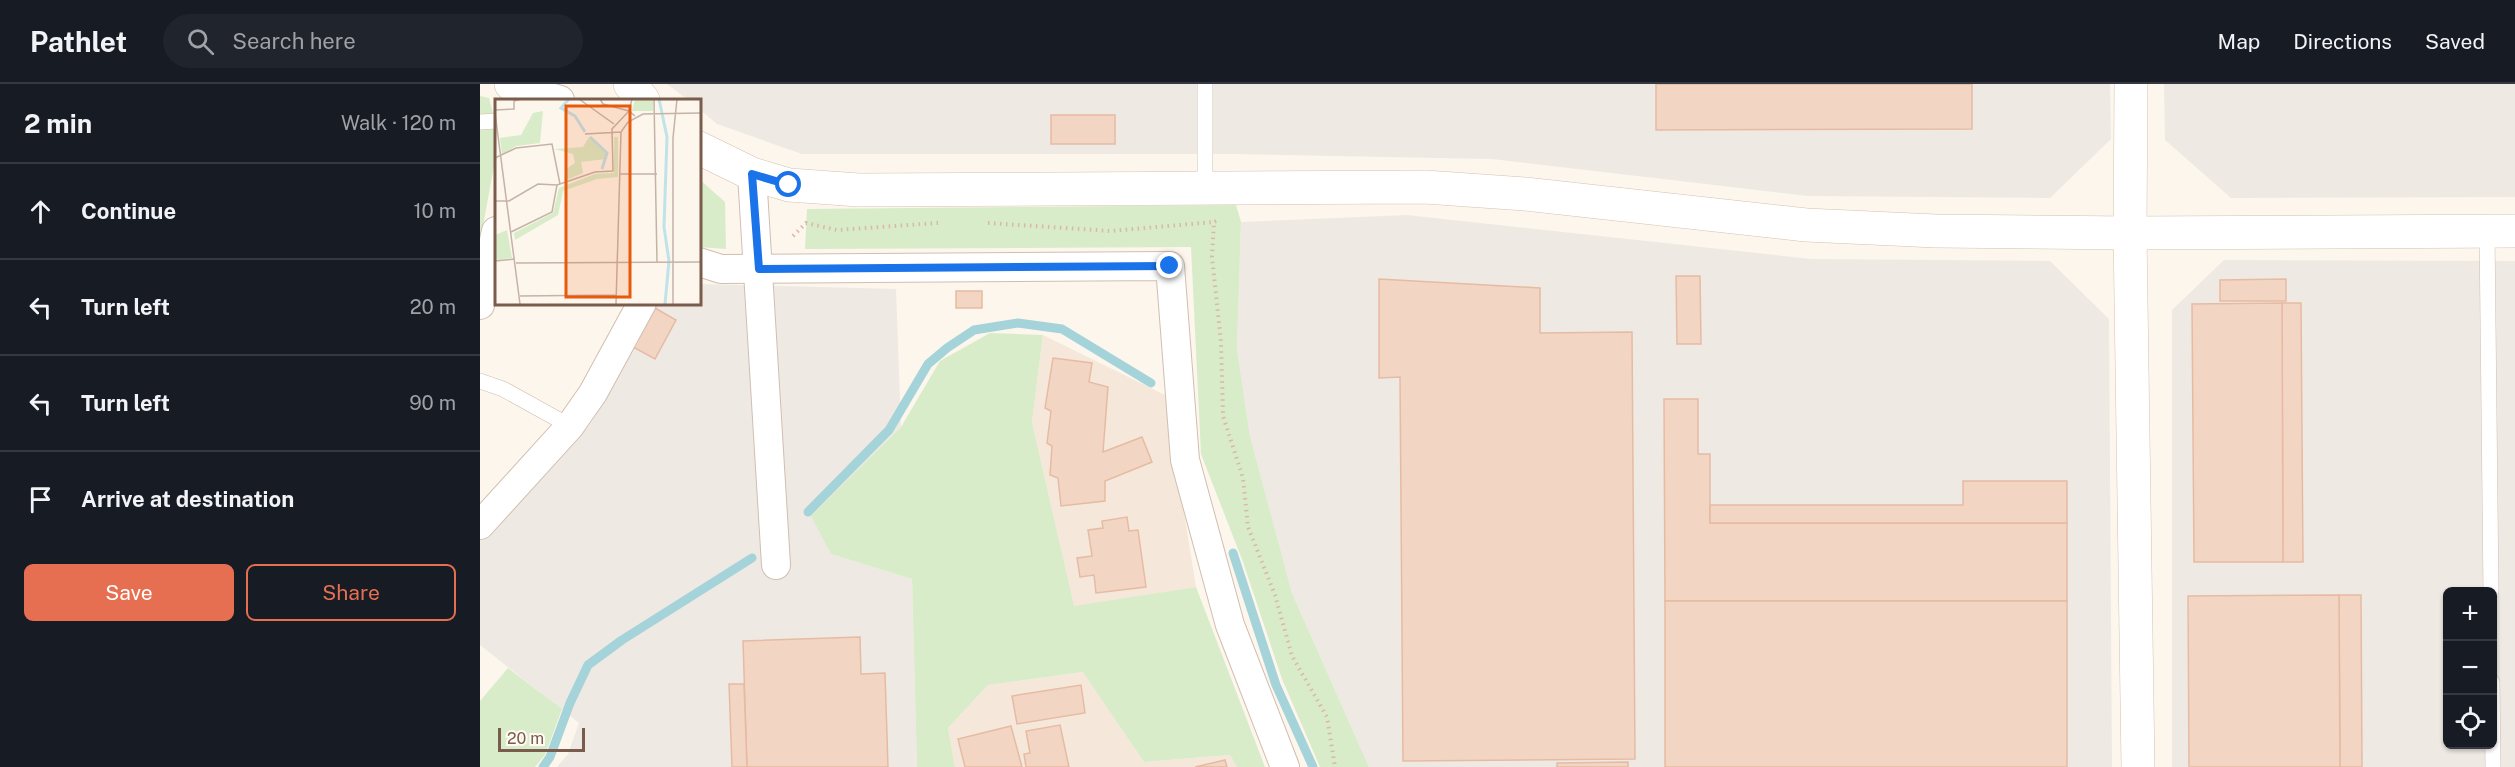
<!DOCTYPE html>
<meta charset="utf-8">
<style>
:root{--surface:#171b24;--page:#20242c;--text:#f1f3f6;--muted:#9ea1a6;--line:#363941;--accent:#e76f51}
body{margin:0;font-family:"Public Sans",sans-serif;background:var(--page);color:var(--text)}
.controls{position:absolute;right:18px;bottom:18px;display:grid;overflow:hidden;border-radius:9px;box-shadow:0 2px 4px #0004}
.controls button{width:54px;height:54px;display:grid;place-items:center;padding:0;border:0;border-bottom:2px solid var(--line);background:var(--surface);color:var(--text);font:30px sans-serif}
.scale{position:absolute;left:18px;bottom:15px;width:87px;box-sizing:border-box;padding-left:6px;border:3px solid #7a5c4d;border-top:0;font-size:16px;line-height:21px;white-space:nowrap;color:#7a5c4d;-webkit-text-stroke:4px #fffaf3;paint-order:stroke}
.stop{position:absolute;width:18px;height:18px;margin:-14px;border:4px solid #1a73e8;border-radius:50%;background:#fff}
.stop.end{background:#1a73e8;border-color:#fff;box-shadow:0 2px 6px #0008}
.list{margin:0;padding:0;list-style:none}
h2{display:flex;justify-content:space-between;align-items:center;height:78px;margin:0;padding:0 24px;font-size:26px}
h2 small{font-size:20px;font-weight:400;color:var(--muted)}
.list li{display:grid;grid-template-columns:39px 1fr auto;gap:18px;align-items:center;box-sizing:border-box;height:96px;padding:0 24px;border-top:2px solid var(--line)}
.list b{display:block;font-size:22px;white-space:nowrap}
.list em{font-size:20px;font-style:normal;color:var(--muted)}
.actions{display:flex;gap:12px;padding:18px 24px}
.actions a{flex:1;padding:14px 0;border:2px solid var(--accent);border-radius:9px;text-align:center;font-size:21px;color:var(--accent)}
.actions .main{background:var(--accent);color:#fff}
.icon{flex:none;width:33px;height:33px;fill:none;stroke:currentColor;stroke-width:2;stroke-linecap:round;stroke-linejoin:round}
.map{position:relative;flex:none;width:2035px;height:683px;overflow:hidden}
header{display:flex;align-items:center;gap:36px;box-sizing:border-box;height:84px;padding:0 30px;background:var(--surface);border-bottom:2px solid var(--line)}
header strong{font-size:28px}
nav{display:flex;gap:33px;margin-inline-start:auto;font-size:21px}
.search{width:420px;height:54px;background:var(--page);display:flex;align-items:center;gap:15px;box-sizing:border-box;padding:0 21px;border-radius:33px;color:var(--muted);font-size:22px}
main{display:flex}
aside{flex:1;background:var(--surface)}
.map>svg:first-child{display:block}
</style>
<header>
<strong>Pathlet</strong>
<div class="search"><svg class="icon" aria-label="search" viewBox="0 0 24 24"><circle cx="10" cy="10" r="6"/><path d="M15 15l6 6"/></svg>Search here</div>
<nav><a>Map</a><a>Directions</a><a>Saved</a></nav>
</header>
<main>
<aside>
<h2>2 min<small>Walk · 120 m</small></h2>
<ul class="list">
<li><svg class="icon" aria-label="ahead" viewBox="0 0 24 24"><path d="M12 20V5M6 11l6-6 6 6"/></svg><div><b>Continue</b></div><em>10 m</em></li>
<li><svg class="icon" aria-label="left" viewBox="0 0 24 24"><path d="M17 20v-9H6M10 6l-5 5 5 5"/></svg><div><b>Turn left</b></div><em>20 m</em></li>
<li><svg class="icon" aria-label="left" viewBox="0 0 24 24"><path d="M17 20v-9H6M10 6l-5 5 5 5"/></svg><div><b>Turn left</b></div><em>90 m</em></li>
<li><svg class="icon" aria-label="arrive" viewBox="0 0 24 24"><path d="M6 21V4h12l-3 4 3 4H6"/></svg><div><b>Arrive at destination</b></div></li>
</ul>
<div class="actions"><a class="main">Save</a><a>Share</a></div>
</aside>
<div class="map">
<svg width="2035" height="683" viewBox="0 0 2035 683">
<rect width="100%" height="100%" fill="#fdf6ec"/>
<g fill="#f5e8da">
<polygon points="563,251 685,311 716,503 594,523 552,338"/>
<polygon points="604,588 664,678 750,671 757,683 475,683 468,644 508,601"/>
</g>
<g fill="#efe9e4" fill-rule="evenodd">
<polygon points="187,0 1630,0 1631,55 1570,114 1327,112 1012,75 757,70 322,70 237,40 219,25 219,16 208,16"/>
<polygon points="1684,0 2035,0 2035,113 1751,114 1685,56"/>
<polygon points="927,131 1331,175 1570,177 1629,235 1632,683 889,683 812,509 770,352 757,265 761,138"/>
<path d="M 1744,176 L 2035,177 L 2035,683 L 1692,683 L 1692,226 ZM 1968,508 L 2012,508 L 2012,660 L 1968,660 Z"/>
<polygon points="219,200 416,205 421,343 332,432 351,470 432,495 437,683 77,683 88,670 99,639 0,561 0,457 112,338 172,219 219,219"/>
</g>
<g fill="#d8ecc9">
<polygon points="0,12 9,14 16,40 16,71 0,158"/>
<polygon points="219,95 245,118 246,165 219,163"/>
<polygon points="756,121 761,138 757,265 770,352 812,509 889,683 840,683 802,595 763,478 721,370 711,163 325,165 327,125"/>
<polygon points="510,249 563,251 552,338 594,522 716,503 785,683 757,683 750,671 664,678 603,588 508,601 468,644 475,683 437,683 432,495 351,470 331,432 421,343 460,277"/>
<polygon points="28,584 82,625 65,671 55,683 0,683 0,617"/>
</g>
<g fill="none" stroke-linecap="round" stroke-linejoin="round">
<g stroke="#a5d3da" stroke-width="9">
<polyline points="328,428 409,346 448,280 467,264 494,246 538,239 582,245 671,299"/>
<polyline points="753,469 796,601 833,683"/>
<polyline points="63,683 70,673 90,619 108,581 142,556 272,474"/>
</g>
</g>
<g fill="#f3d5c3" stroke="#e6bba3" stroke-width="1.5">
<polygon points="1176,0 1492,0 1492,45 1176,46"/>
<rect x="571" y="31" width="64" height="29"/>
<polygon points="1196,192 1220,192 1221,260 1197,260"/>
<polygon points="899,195 1060,204 1060,249 1152,248 1155,675 923,677 920,293 899,294"/>
<polygon points="1806,195 1806,217 1740,217 1740,196"/>
<rect x="476" y="207" width="26" height="17"/>
<polygon points="1802,219 1821,219 1823,478 1803,478"/>
<polygon points="1802,219 1803,478 1714,478 1712,220"/>
<polygon points="175,224 196,236 175,275 153,263"/>
<polygon points="573,274 612,279 609,298 628,303 623,368 662,353 672,378 625,397 625,417 581,422 578,394 570,391 572,362 567,359 571,327 565,324"/>
<polygon points="1184,315 1218,315 1218,370 1230,370 1230,439 1587,439 1587,517 1185,517"/>
<polygon points="1483,397 1587,397 1587,439 1230,439 1230,421 1483,421"/>
<polygon points="647,433 649,447 658,446 666,503 616,509 614,491 600,493 597,474 612,472 608,446 623,444 622,437"/>
<polygon points="1859,511 1881,511 1882,683 1860,683"/>
<polygon points="1859,511 1860,683 1709,683 1708,512"/>
<rect x="1185" y="517" width="402" height="166"/>
<polygon points="380,553 381,590 405,589 408,683 267,683 263,557"/>
<polygon points="249,600 264,600 267,683 252,683"/>
<polygon points="601,601 605,629 537,640 532,612"/>
<polygon points="580,641 589,683 546,683 544,670 550,669 546,647"/>
<polygon points="531,642 542,683 485,683 478,655"/>
<polygon points="745,676 747,683 715,683"/>
<polygon points="1148,678 1148,683 1077,683 1077,679"/>
</g>
<g fill="none" stroke-linecap="round" stroke-linejoin="round">
<defs>
<g id="lane">
<polyline points="725,0 725,105"/>
<polyline points="0,38 16,37"/>
<polyline points="2007,147 2011,508"/>
<polyline points="0,297 23,305 90,342"/>
<polyline points="2012,598 2013,683"/>
</g>
<g id="street">
<polyline points="44,16 46,6 80,16"/>
<polyline points="272,90 296,481"/>
<polyline points="219,178 241,185 690,182 705,376 750,541 805,683"/>
<polyline points="0,221 16,147"/>
<polyline points="0,441 90,342 113,309 162,219"/>
</g>
<g id="secondary">
<polyline points="31,0 46,6 53,0"/>
<polyline points="150,0 163,16"/>
<polyline points="1651,0 1650,149 1658,683"/>
<polyline points="219,64 272,90 309,101 379,106 945,103 1045,110 1326,141 1456,147 1650,149 2035,147"/>
</g>
</defs>
<use href="#lane" stroke="#d1beb0" stroke-width="16"/>
<use href="#street" stroke="#d1beb0" stroke-width="30"/>
<use href="#secondary" stroke="#d6c0b0" stroke-width="34"/>
<g stroke="#d9b8a5" stroke-width="4" stroke-dasharray="1.5 4.5" stroke-linecap="butt">
<polyline points="736,137 734,138 732,173 741,258 743,332 763,394 768,443 795,511 812,572 847,633 855,683"/>
<polyline points="508,139 631,147 734,138"/>
<polyline points="313,152 326,139 357,146 458,139"/>
</g>
<use href="#lane" stroke="#fff" stroke-width="15"/>
<use href="#street" stroke="#fff" stroke-width="28"/>
<use href="#secondary" stroke="#fff" stroke-width="33"/>
</g>
<g fill="none" stroke-linecap="round" stroke-linejoin="round">
<polyline stroke="#1a73e8" stroke-width="8" points="309,101 272,90 279,185 690,182"/>
</g>
<g transform="translate(15 15)">
<rect width="206" height="206" fill="#fdf6ec"/>
<path d="M 140,0 L 158,0 L 158,12 L 137,12 ZM 48,12 L 45,44 L 21,47 L 7,56 L 5,39 L 26,36 L 38,14 ZM 94,38 L 109,50 L 111,60 L 86,63 L 88,74 L 69,82 L 71,70 L 80,64 L 78,55 L 59,50 L 88,48 ZM 119,38 L 123,38 L 123,78 L 102,80 L 68,92 L 63,116 L 20,141 L 19,134 L 58,114 L 64,89 L 100,75 L 119,74 ZM 12,131 L 17,159 L 0,161 L 0,136 Z" fill="#d8ecc9"/>
<path fill="none" stroke="#bfe3e8" stroke-width="3" d="M 74,0 L 66,9 L 80,17 L 90,33M 164,0 L 172,38 L 169,128 L 174,162 L 170,205M 95,38 L 112,54 L 107,70"/>
<path fill="none" stroke="#c5b3a7" stroke-width="1.5" d="M 84,0 L 119,25M 137,0 L 134,12 L 140,17M 159,0 L 162,163M 0,11 L 19,10 L 19,2 L 26,0M 0,14 L 25,205M 90,35 L 126,33M 0,59 L 21,49 L 57,45 L 65,85M 125,75 L 162,75M 0,102 L 14,102 L 43,85 L 62,86 L 100,73 L 118,72 L 117,30 L 134,12 L 108,5 L 105,0M 16,133 L 57,113 L 62,86M 0,162 L 20,160M 21,164 L 206,163M 25,197 L 121,196M 121,205 L 126,33 L 133,23 L 148,15 L 206,14M 178,205 L 178,39 L 182,0"/>
<path fill="#e8590c" fill-opacity="0.15" stroke="#e8590c" stroke-width="3" d="M 71,7 L 135,7 L 135,198 L 71,198 Z"/>
<rect width="206" height="206" fill="none" stroke="#7a5c4d" stroke-width="3"/>
</g>
</svg>
<div class="controls">
<button>+</button>
<button>−</button>
<button><svg class="icon" aria-label="locate" viewBox="0 0 24 24"><circle cx="12" cy="12" r="6"/><path d="M12 2v4M12 18v4M2 12h4M18 12h4"/></svg></button>
</div>
<div class="scale">20 m</div>
<div class="stop" style="left:309px;top:101px"></div>
<div class="stop end" style="left:690px;top:182px"></div>
</div>
</main>
